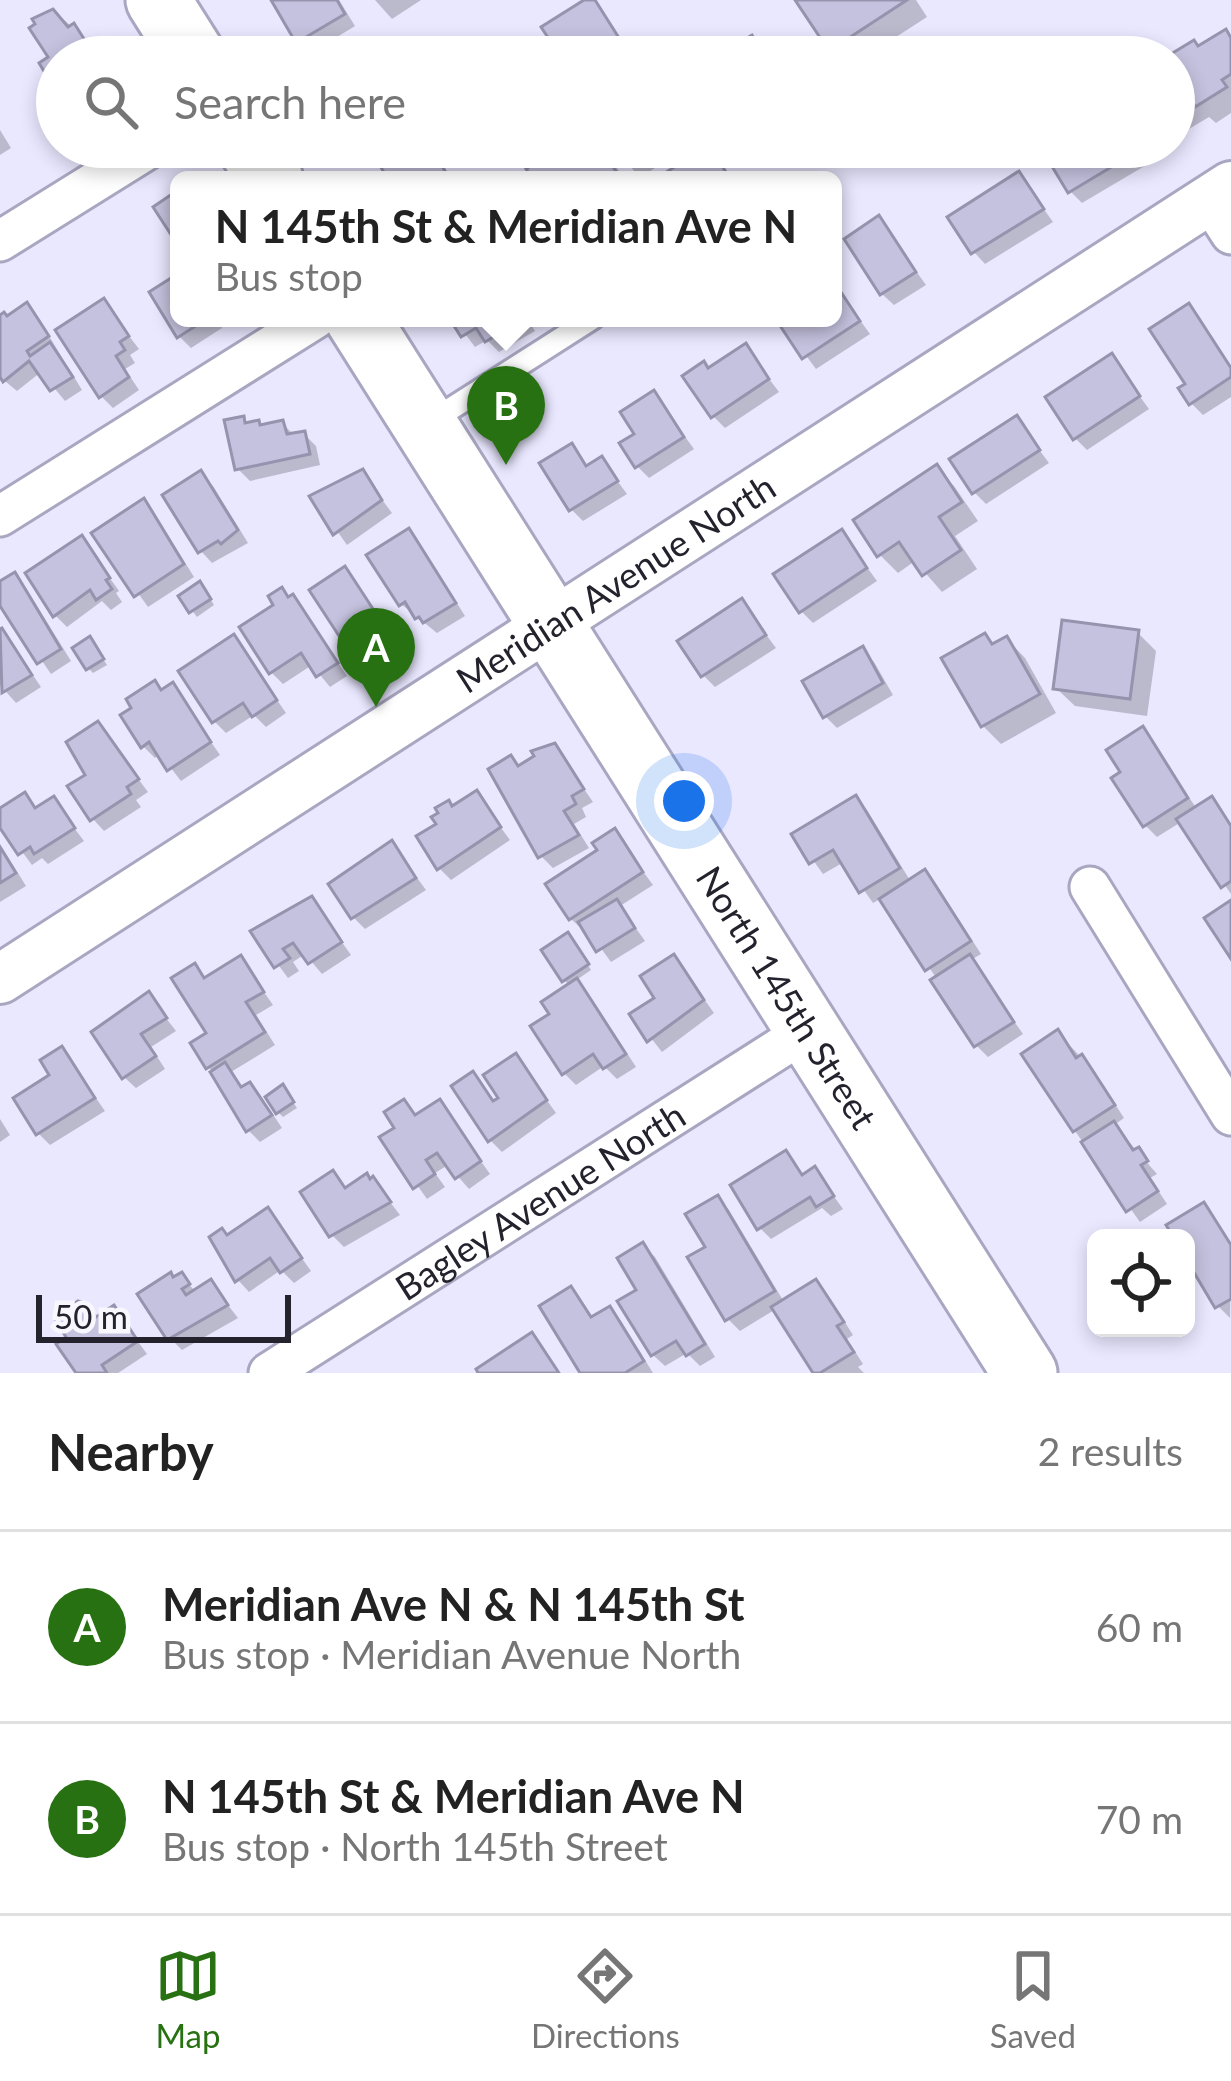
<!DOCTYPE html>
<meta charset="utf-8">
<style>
:root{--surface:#fff;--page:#f6f6f6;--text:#222;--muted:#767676;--line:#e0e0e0;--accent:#287113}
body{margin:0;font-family:Lato,sans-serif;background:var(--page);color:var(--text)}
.controls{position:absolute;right:36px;bottom:36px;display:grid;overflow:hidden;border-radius:18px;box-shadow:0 6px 18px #0003}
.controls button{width:108px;height:108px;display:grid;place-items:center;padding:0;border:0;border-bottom:3px solid var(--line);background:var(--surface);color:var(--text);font:60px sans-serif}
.scale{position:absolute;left:36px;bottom:30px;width:255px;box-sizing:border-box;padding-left:12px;border:6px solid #23222d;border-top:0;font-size:33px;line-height:42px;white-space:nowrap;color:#23222d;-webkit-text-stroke:9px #f7f7fd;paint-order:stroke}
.you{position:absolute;left:684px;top:801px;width:42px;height:42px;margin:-30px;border:9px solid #fff;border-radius:50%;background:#1a73e8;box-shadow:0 0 0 18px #1a73e833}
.badge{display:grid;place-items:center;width:78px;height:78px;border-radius:50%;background:var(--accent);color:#fff;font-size:39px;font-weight:700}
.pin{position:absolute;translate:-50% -99px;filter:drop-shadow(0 3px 6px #0008)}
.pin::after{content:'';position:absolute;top:63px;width:42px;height:36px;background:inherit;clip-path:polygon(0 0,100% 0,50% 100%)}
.popup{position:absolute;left:170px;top:171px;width:672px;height:156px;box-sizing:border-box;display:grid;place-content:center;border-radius:18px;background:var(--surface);filter:drop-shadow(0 3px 9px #0005);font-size:39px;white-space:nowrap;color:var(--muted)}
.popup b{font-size:45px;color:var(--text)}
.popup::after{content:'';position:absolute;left:50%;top:100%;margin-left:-24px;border:24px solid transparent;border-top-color:var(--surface)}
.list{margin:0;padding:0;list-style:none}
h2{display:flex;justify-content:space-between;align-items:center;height:156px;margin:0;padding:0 48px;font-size:51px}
h2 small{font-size:39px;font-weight:400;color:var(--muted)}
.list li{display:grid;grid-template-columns:78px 1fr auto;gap:36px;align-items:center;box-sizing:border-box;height:192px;padding:0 48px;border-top:3px solid var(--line)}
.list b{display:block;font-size:45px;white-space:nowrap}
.list p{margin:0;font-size:39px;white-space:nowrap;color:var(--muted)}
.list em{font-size:39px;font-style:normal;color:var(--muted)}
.icon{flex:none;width:66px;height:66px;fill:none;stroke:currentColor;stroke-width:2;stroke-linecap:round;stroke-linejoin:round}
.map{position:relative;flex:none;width:1231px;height:1373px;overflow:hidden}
.search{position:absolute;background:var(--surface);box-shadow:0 6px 18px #0003;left:36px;right:36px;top:36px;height:132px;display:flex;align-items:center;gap:30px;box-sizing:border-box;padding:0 42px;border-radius:66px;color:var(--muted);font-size:45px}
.sheet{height:540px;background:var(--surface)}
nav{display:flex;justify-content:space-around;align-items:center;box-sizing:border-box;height:168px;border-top:3px solid var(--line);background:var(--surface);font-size:33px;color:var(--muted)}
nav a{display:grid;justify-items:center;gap:6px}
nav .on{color:var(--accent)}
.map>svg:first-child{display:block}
</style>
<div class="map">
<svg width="1231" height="1373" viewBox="0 0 1231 1373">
<rect width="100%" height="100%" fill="#eae8ff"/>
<g fill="#0003">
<polygon points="274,0 339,0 355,26 311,53 299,41"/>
<polygon points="375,0 421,0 392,19"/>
<polygon points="799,0 916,0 927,17 865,57 839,57"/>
<polygon points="56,13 86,39 98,57 57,57 57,82 50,76"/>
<polygon points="1231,39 1231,113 1216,123 1209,117 1174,138 1172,57"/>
<polygon points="0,130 11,148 0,155"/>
<polygon points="405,147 432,147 452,180 392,180"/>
<polygon points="566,147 603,147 625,180 537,180"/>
<polygon points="614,147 706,147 735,180 668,180 677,168 668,159 640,178"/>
<polygon points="1061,147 1138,147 1148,164 1082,203 1070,191"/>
<polygon points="1019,174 1053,222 985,264 974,252"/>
<polygon points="879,219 926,285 894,305 882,294"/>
<polygon points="833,283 870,334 816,369 778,318 833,318"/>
<polygon points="103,302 139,349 130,355 135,363 125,369 139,390 113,408 101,396"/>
<polygon points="26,306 38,318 82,390 65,401 41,372 17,391 0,377 0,321"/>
<polygon points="1189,307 1231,366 1231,397 1203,415 1191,403"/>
<polygon points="179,318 227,318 220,322 222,328 191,348 179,336"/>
<polygon points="453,318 527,318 535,331 499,352 487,340 475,347"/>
<polygon points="745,347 779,392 725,428 713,416 709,371"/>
<polygon points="1111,357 1149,409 1087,450 1075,438"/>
<polygon points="654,394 694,449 649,478 637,466"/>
<polygon points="243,419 249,425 258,423 263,427 282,423 295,436 304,434 316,446 320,465 250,481 238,469"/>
<polygon points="1016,419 1049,463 986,504 974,492"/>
<polygon points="571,447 589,467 601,459 627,494 583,521 571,509"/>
<polygon points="936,468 954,486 978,521 955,536 977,569 942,592 915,561 898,573 880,555"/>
<polygon points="362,473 392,513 347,545 313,497"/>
<polygon points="201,474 213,486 248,543 212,563 201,551"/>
<polygon points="143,502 155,514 194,577 148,607 95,533"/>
<polygon points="409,532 420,544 465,616 437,633 401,604"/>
<polygon points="842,533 877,581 813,623 801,611"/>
<polygon points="82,539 119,591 116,593 122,602 111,610 102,601 67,627 55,615"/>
<polygon points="344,570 399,648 394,651 398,658 372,675 361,663"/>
<polygon points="15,576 26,588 71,661 51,674 0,600 0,585"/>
<polygon points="205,590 214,605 197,617 182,597"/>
<polygon points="293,597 347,676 330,687 312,665 283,684 271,672"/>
<polygon points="742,602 776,648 715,687 703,675"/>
<polygon points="0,627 41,687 16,703 0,685"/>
<polygon points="1137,632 1156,651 1147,716 1075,706 1056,688"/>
<polygon points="985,636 994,646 1007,639 1025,658 1056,713 1001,744 983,726"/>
<polygon points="234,638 286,713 266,727 254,715 226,733 214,721"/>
<polygon points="94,645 107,665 93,673 88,668"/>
<polygon points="862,650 874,662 893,695 837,728 825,716"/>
<polygon points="172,686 220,755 181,781 160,754 155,758 143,746 163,692"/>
<polygon points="98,725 148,792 136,800 141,807 104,831 93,819 89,776"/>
<polygon points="1142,730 1197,809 1211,800 1231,824 1231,894 1181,822 1157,837 1145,825 1124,773"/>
<polygon points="555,747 593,802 582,808 586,817 574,824 589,848 553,868 541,856 511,759 520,768"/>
<polygon points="476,794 510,840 451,880 439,868 440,825"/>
<polygon points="25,795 38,810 53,800 84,841 48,864 42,858 32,865 0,822 0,812"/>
<polygon points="855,798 867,810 911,882 925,873 937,885 981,954 971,960 1023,1034 988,1057 977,1046 934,981 937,979 882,898 873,903 844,862 823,874 795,835"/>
<polygon points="614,832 653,885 620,906 645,941 611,962 586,928 583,930 571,919"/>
<polygon points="0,844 26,886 0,902"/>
<polygon points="392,844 426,890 365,929 353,917"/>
<polygon points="312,900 351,955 322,974 305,954 293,962 299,971 288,978 254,932"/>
<polygon points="573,941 591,970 575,981 588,993 636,1067 617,1079 604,1066 576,1085 564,1073 553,1015 570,986 564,980"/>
<polygon points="674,957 714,1013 662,1052 633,1015 658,999"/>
<polygon points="241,959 273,1005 256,1015 275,1045 231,1072 244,1089 250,1086 262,1098 282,1128 260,1142 248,1130 209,1067 210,1034 195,967 207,979"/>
<polygon points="148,995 176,1031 151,1047 165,1069 136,1088 124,1077"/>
<polygon points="1058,1033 1093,1070 1124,1118 1114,1125 1157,1174 1150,1178 1167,1204 1140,1222 1075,1131"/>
<polygon points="62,1050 105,1111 50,1145 38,1133"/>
<polygon points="516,1057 556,1113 502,1152 490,1140 473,1075 495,1103 502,1099"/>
<polygon points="287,1093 297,1108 283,1117 278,1112"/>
<polygon points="404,1102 417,1117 439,1102 490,1174 469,1189 448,1165 435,1173 445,1187 427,1199 384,1138 398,1129"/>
<polygon points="0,1119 10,1135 0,1142"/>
<polygon points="786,1154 805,1176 815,1170 843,1209 831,1216 822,1208 771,1239 760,1228"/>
<polygon points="333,1174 347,1190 373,1180 400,1215 344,1247 332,1235"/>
<polygon points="717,1199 729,1210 784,1302 816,1282 827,1294 853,1335 847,1339 863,1364 858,1367 864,1373 817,1373 776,1309 740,1331 728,1319 709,1248"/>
<polygon points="1203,1206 1231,1243 1230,1318 1218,1306 1186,1253"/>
<polygon points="268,1211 311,1271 294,1283 281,1270 249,1292 238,1280 228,1238"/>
<polygon points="643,1246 655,1257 715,1357 700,1366 687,1353 665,1366 653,1355 640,1291"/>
<polygon points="181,1276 196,1292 210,1282 238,1318 182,1350 170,1338 174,1280"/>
<polygon points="571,1290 594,1319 609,1309 621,1321 653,1373 584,1373"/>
<polygon points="86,1306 99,1320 114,1309 147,1354 118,1373 79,1373 71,1338"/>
</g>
<g fill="#c5c2df" stroke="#9693ae" stroke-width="3">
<polygon points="271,0 337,0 345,14 296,43"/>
<polygon points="584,0 595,0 631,57 561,57 541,27"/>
<polygon points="795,0 907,0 829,51"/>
<polygon points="53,9 68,27 74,23 91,50 80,57 57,57 57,72 48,78 39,63 48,57 29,28 35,24 32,19"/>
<polygon points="1226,29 1231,38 1231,74 1222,80 1227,87 1195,107 1191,99 1174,110 1174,57 1166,57 1194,40 1198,46"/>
<polygon points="752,35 765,57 715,57"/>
<polygon points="799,40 810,57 772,57"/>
<polygon points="400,147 431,147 445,171 429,180 388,180 377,160"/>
<polygon points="560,147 600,147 619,176 612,180 534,180 526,169"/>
<polygon points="705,147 710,147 731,180 665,180 662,175"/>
<polygon points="1055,147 1136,147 1138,151 1068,193 1044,153"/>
<polygon points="1019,171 1044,209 971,254 947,217"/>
<polygon points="175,192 179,198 179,247 153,207"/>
<polygon points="879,215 916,272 880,295 844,239"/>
<polygon points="179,273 179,318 208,318 177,338 149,292"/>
<polygon points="833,280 860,321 802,359 775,318 833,318"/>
<polygon points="104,298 129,336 120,342 125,350 116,356 129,377 99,398 55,330"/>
<polygon points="27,302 49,336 27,351 30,356 50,342 73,377 50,391 29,361 3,382 0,377 0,315 4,312 7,316"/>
<polygon points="1189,303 1231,368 1231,377 1189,405 1178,388 1185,384 1149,329"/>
<polygon points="449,318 525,318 485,342 476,328 461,337"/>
<polygon points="746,343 769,379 711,418 682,376 704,361 708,368"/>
<polygon points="1112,353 1140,396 1073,440 1045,397"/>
<polygon points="654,390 684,437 635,468 619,443 634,434 620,412"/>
<polygon points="1017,415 1040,450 972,494 949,459"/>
<polygon points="244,416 245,423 259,420 260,425 283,420 287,434 305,431 310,454 235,470 224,420"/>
<polygon points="572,443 586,466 602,456 618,481 569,511 539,463"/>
<polygon points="937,464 962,502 939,517 961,550 922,576 899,542 877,557 853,520"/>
<polygon points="363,469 382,500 333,535 309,496"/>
<polygon points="201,470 238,530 221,544 218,541 198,553 162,495"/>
<polygon points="144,498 184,564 134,597 91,533"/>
<polygon points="409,528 456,603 423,623 419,617 415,619 405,602 399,606 366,555"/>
<polygon points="842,529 867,568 799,613 773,574"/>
<polygon points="82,535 110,578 106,580 112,589 96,600 90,590 53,617 25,573"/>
<polygon points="345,566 390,635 385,638 389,645 358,665 309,590"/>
<polygon points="15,572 61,649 37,664 0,606 0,581"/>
<polygon points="200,581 211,599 189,613 178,596"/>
<polygon points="282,587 288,597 293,594 338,663 316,677 301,653 269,674 239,627 273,605 268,596"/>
<polygon points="742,598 766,635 701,677 677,641"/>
<polygon points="1062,620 1139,630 1130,699 1053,689"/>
<polygon points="2,628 32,675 2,693 0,629"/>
<polygon points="985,633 992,644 1007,636 1040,694 981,727 941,658"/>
<polygon points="234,634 277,700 252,717 243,703 212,723 178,671"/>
<polygon points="90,636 104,659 86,670 72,648"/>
<polygon points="863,646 883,683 823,718 802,681"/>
<polygon points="155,680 161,690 173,682 211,742 167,771 149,742 141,748 120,715 131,708 126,699"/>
<polygon points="98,721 139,779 127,787 131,794 90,821 67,786 85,775 66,742"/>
<polygon points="1143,726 1188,798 1143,827 1111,778 1120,772 1106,750"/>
<polygon points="555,743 584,789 572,796 576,804 564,811 579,835 538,858 488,769 511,755 518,766 534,756 531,751"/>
<polygon points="477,790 501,827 437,870 416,836 436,824 431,817 438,813 435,808 449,800 452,806"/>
<polygon points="25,792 35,808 54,796 75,828 34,854 30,847 18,855 0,828 0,808"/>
<polygon points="856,795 900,868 859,893 833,850 809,864 791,834"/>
<polygon points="1212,796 1231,826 1231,881 1221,888 1176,819"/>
<polygon points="615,828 643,872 569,920 545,884 597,850 592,843"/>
<polygon points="392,840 416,878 351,919 328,884"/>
<polygon points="0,847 16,873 0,883"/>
<polygon points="925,869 971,941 925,971 879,899"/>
<polygon points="312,896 342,942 308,964 293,943 283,949 290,958 274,968 250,931"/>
<polygon points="617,899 635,928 596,952 578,922"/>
<polygon points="1231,900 1231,959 1204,918"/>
<polygon points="568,932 589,964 562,982 541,950"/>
<polygon points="674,954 704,1000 647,1042 629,1014 654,998 640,976"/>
<polygon points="970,954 1014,1022 974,1047 930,980"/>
<polygon points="241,955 264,992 246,1002 265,1032 206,1069 190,1043 206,1033 171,978 195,963 204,978"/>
<polygon points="577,978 626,1054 603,1069 593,1054 562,1075 530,1026 549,1014 541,1002"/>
<polygon points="149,991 167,1018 141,1034 156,1056 122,1079 91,1032"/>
<polygon points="1058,1029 1076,1058 1082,1054 1115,1105 1073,1132 1021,1054"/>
<polygon points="62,1046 95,1098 36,1135 13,1098 49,1075 40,1060"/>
<polygon points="516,1053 547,1100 488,1142 451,1086 473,1071 493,1101 498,1098 483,1075"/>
<polygon points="225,1062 241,1087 250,1082 272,1115 246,1132 210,1072"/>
<polygon points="283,1084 294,1102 276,1114 265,1097"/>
<polygon points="404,1099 415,1115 440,1099 481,1161 455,1179 437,1153 426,1160 435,1174 413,1189 379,1137 394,1128 384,1112"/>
<polygon points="1114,1121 1133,1150 1139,1147 1148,1161 1141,1165 1158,1191 1126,1212 1081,1142"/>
<polygon points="786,1150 802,1175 815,1166 834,1196 816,1207 810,1197 757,1230 730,1185"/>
<polygon points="333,1170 345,1188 367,1173 370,1179 373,1176 391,1202 329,1237 300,1192"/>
<polygon points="718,1195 775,1291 725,1321 687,1257 705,1247 685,1214"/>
<polygon points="1204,1202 1231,1245 1231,1299 1215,1308 1186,1259 1186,1238 1174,1238 1166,1225"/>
<polygon points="268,1207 302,1258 280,1273 270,1258 235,1282 209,1237 222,1228 227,1235"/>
<polygon points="643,1242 705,1344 686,1356 676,1341 651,1356 617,1301 636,1290 617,1258"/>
<polygon points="171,1272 173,1277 182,1272 190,1284 182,1289 186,1295 211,1279 228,1305 167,1340 137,1294"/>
<polygon points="816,1279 844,1322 837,1326 854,1352 820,1373 813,1373 771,1307"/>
<polygon points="571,1286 591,1317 610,1306 644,1361 625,1373 580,1373 539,1306"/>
<polygon points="78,1301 87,1304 96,1317 114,1305 138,1341 102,1365 107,1373 76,1373 56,1344 66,1337 56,1321 58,1314"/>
<polygon points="532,1332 559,1373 478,1373 476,1369"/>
</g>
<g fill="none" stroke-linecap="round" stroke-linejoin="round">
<defs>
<polyline id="service" points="430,422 593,318"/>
<g id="minor">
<polyline points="1209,200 1231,234"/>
<polyline points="0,241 151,147"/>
<polyline points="0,516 316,318"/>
<polyline points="1090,887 1231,1115"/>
<path id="s1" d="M 269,1373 L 808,1030"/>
</g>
<g id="tertiary">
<path id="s2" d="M 0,979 L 1231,186"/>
</g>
<g id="primary">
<polyline points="158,0 194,57"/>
<polyline points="250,147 271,180"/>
<path id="s3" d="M 357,318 L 1025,1373"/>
</g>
</defs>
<use href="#service" stroke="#a9a6c1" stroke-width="27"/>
<use href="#minor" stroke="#a9a6c1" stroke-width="45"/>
<use href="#tertiary" stroke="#a9a6c1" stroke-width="54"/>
<use href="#primary" stroke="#a9a6c1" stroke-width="69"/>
<use href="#service" stroke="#fff" stroke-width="21"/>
<use href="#minor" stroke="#fff" stroke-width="39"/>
<use href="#tertiary" stroke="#fff" stroke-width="48"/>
<use href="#primary" stroke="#fff" stroke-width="63"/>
</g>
<g text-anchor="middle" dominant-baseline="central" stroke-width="9" stroke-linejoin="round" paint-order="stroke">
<g font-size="36" fill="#23222d" stroke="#f7f7fd">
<text stroke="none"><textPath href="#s2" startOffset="732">Meridian Avenue North</textPath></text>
<text stroke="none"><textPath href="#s3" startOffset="804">North 145th Street</textPath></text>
<text stroke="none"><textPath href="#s1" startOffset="321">Bagley Avenue North</textPath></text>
</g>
</g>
</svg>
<div class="controls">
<button><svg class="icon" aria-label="locate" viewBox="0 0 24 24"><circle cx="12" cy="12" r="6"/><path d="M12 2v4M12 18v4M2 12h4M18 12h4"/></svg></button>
</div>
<div class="scale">50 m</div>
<div class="you"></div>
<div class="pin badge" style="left:376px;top:707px">A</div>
<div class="pin badge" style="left:506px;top:465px">B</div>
<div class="popup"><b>N 145th St &amp; Meridian Ave N</b>Bus stop</div>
<div class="search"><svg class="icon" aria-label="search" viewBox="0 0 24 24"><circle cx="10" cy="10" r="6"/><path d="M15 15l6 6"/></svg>Search here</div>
</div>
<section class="sheet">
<h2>Nearby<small>2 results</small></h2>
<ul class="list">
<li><span class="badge">A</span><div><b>Meridian Ave N &amp; N 145th St</b><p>Bus stop · Meridian Avenue North</p></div><em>60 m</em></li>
<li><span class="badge">B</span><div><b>N 145th St &amp; Meridian Ave N</b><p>Bus stop · North 145th Street</p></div><em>70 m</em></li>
</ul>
</section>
<nav>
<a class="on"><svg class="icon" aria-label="map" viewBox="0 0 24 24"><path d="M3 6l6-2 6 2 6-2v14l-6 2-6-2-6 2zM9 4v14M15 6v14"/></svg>Map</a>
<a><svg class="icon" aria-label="directions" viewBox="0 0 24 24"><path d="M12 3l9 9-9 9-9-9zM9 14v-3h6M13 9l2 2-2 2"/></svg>Directions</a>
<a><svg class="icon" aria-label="saved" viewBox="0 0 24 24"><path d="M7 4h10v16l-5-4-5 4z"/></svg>Saved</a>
</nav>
